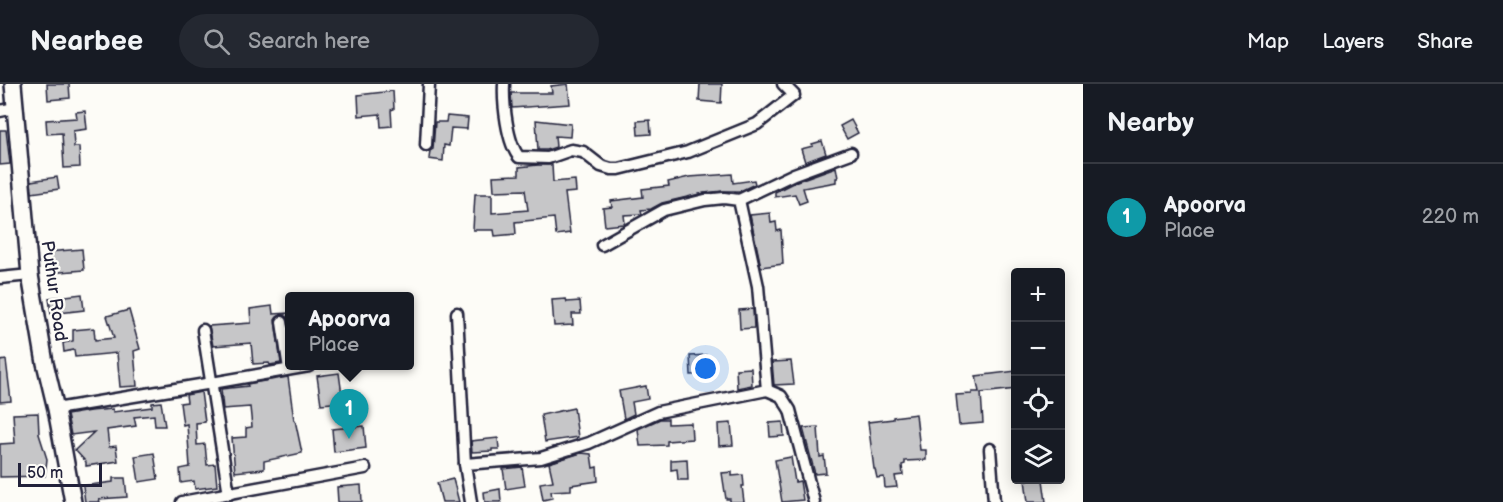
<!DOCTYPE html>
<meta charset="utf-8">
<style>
:root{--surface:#171b24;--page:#242831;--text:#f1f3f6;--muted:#9ea1a6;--line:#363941;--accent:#9495a2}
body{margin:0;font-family:"Balsamiq Sans",sans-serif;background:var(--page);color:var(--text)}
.controls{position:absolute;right:18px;bottom:18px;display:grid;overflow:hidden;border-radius:6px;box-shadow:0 3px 15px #0003}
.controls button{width:54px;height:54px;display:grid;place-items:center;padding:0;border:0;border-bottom:2px solid var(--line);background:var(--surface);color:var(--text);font:30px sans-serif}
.scale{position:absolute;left:18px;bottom:15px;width:84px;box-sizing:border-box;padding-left:6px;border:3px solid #22223b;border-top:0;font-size:16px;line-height:21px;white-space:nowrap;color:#22223b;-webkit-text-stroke:4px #fdfcf7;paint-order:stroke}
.you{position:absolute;left:706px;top:285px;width:21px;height:21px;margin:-15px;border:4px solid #fff;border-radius:50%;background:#1a73e8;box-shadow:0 0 0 9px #1a73e833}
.badge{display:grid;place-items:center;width:39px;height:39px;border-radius:50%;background:var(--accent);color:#fff;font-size:20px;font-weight:700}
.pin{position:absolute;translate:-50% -50px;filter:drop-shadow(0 2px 3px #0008)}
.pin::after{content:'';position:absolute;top:32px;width:21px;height:18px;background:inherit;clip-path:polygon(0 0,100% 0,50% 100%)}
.popup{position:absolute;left:285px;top:208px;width:129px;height:78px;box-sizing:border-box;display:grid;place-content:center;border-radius:6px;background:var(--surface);filter:drop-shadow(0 2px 4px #0005);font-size:20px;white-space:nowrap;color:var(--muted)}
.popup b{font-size:22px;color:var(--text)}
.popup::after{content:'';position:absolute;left:50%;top:100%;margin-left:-12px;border:12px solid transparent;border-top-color:var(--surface)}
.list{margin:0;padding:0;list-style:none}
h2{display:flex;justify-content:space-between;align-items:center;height:78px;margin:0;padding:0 24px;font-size:26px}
h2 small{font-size:20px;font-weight:400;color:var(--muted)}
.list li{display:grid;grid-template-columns:39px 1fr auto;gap:18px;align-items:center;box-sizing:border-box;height:108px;padding:0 24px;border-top:2px solid var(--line)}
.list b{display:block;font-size:22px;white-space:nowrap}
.list p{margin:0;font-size:20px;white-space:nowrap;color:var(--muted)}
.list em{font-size:20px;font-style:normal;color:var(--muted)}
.icon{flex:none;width:33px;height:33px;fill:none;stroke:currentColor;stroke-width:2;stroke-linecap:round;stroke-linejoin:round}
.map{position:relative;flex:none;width:1083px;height:418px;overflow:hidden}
header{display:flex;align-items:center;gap:36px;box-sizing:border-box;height:84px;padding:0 30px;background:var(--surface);border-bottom:2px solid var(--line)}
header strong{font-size:28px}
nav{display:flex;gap:33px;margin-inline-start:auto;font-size:21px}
.search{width:420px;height:54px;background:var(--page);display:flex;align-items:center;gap:15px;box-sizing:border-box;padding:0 21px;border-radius:33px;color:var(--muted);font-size:22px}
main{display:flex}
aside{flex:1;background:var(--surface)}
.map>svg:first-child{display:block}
</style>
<header>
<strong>Nearbee</strong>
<div class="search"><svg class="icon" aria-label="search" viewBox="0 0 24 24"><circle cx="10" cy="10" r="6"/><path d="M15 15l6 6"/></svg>Search here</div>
<nav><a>Map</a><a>Layers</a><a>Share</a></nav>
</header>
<main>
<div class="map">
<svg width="1083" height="418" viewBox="0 0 1083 418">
<rect width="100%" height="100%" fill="#fdfcf7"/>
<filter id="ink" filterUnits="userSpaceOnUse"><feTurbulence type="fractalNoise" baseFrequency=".0167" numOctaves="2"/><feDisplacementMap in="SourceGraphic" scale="12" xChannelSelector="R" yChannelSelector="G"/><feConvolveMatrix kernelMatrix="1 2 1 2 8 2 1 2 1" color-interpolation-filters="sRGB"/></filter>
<g filter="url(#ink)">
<g fill="#c6c6c8" stroke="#22223b" stroke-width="1.5">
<polygon points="47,0 69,0 70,14 48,16"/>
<polygon points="568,0 570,20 512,24 511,9 552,9 551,2"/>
<polygon points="700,0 722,0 721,19 699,17"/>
<polygon points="393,7 394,25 391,26 392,42 381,43 380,30 359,32 358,11"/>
<polygon points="85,27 87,45 73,47 74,63 79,63 80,83 64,84 62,49 47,50 46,36 77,34 76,28"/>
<polygon points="447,32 468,34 467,45 451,44 449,62 444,61 443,77 429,75 430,67 433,65 435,38 446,38"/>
<polygon points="536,36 571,40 570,53 555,52 556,63 547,66 538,66"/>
<polygon points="650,36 651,50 638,51 637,37"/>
<polygon points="851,36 858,49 847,55 840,42"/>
<polygon points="0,46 6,46 10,80 0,81"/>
<polygon points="822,57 826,70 805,78 801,65 813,62 812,60"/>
<polygon points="538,81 552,81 553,98 575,96 576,108 565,109 570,149 556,151 554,134 515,138 516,150 495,152 494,146 473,146 475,110 492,110 492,129 528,126 525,106 494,107 493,92 519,91 519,83"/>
<polygon points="836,83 838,94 836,94 836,98 803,104 807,117 799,120 795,110 775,113 775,108 797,97"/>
<polygon points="732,90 733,99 754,96 755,100 740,107 723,107 704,109 662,119 651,125 641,126 642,130 624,131 625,139 624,140 605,142 603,124 612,123 611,117 643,113 642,105 669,102 668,98 689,93"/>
<polygon points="57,93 59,105 32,109 31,97"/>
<polygon points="770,129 771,139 776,138 777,147 781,146 783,180 761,183 750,131"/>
<polygon points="82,165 84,186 49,189 47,168"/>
<polygon points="82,210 84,226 51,230 49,214"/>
<polygon points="566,215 567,218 580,217 581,230 572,230 573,241 554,242 552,216"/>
<polygon points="272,222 273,230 289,229 289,236 285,231 281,231 277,233 275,236 281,279 270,281 269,279 253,280 251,259 213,262 209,242 251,239 250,225"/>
<polygon points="753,225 754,244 740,245 739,226"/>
<polygon points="129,226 140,265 134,267 137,302 120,303 117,269 75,273 74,266 64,268 63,259 73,257 73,246 94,244 95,256 114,254 107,232"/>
<polygon points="706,271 707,290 691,291 690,272"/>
<polygon points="6,276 11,317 0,318 0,277"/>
<polygon points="791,277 794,300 774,301 772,278"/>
<polygon points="751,284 752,301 737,304 736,285"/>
<polygon points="1016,287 1016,305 981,309 983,339 959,341 956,311 972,310 972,308 979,308 976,292"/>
<polygon points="339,289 343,318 321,320 317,292"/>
<polygon points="288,293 294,336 295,336 302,369 264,377 264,385 235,388 232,354 246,353 246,344 252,343 250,323 223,325 221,305 248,302 247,300"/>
<polygon points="646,302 648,315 632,318 634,330 624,335 619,307"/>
<polygon points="201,308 205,338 196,339 197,361 205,360 207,381 215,380 217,402 195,405 194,397 181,399 180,385 190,383 187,340 183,341 180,319 187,318 186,311"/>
<polygon points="161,318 165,342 155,342 154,331 134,333 136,342 107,346 109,363 116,362 118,377 86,382 86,378 75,366 94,348 71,351 67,331 90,327 113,325 113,328 152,323 152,319"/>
<polygon points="574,324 578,353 545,358 541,331"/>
<polygon points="38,329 39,350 47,375 45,392 0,393 0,360 15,359 13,330"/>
<polygon points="916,330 920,366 926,366 926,376 905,377 905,380 902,381 903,391 895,392 897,403 885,404 884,393 877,394 875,385 874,385 868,338 893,335 893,333"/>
<polygon points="660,335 668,335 668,340 691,339 692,355 667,357 667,361 640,362 638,345"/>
<polygon points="783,338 784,352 770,353 769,339"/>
<polygon points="731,339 733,361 719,362 718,340"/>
<polygon points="364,342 366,364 334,368 332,345"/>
<polygon points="818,343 820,373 824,372 826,389 815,390 803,344"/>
<polygon points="498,354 499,365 492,365 492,367 472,368 471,357"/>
<polygon points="154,369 158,395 139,398 135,372"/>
<polygon points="581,369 591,370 593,384 597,383 598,397 571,401 571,406 551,407 552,414 543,416 540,399 553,397 549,379"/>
<polygon points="791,373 795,398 800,397 803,416 782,418 775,376"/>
<polygon points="687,375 688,396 678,396 677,385 671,386 671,376"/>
<polygon points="522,383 525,402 506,405 503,385"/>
<polygon points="732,388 732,392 743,391 744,402 742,402 744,418 730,418 730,415 726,415 722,389"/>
<polygon points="113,394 125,394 127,413 99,415 100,418 85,418 83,402 113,398"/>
<polygon points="453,395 459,418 442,418 437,399"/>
<polygon points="1025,396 1043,396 1046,418 1028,418"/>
<polygon points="361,401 362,418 338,418 337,403"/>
<polygon points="500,405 501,418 485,418 484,408"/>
</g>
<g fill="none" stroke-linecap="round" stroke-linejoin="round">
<defs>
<g id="street">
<path d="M 504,0 C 503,19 507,59 519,73 L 548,74 L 571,66 L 583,68 L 601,82 L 611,85 L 619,85 L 688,68 L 757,40 L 794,11 L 783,0"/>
<polyline points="0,27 15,24"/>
<polyline points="426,61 429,0"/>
<polyline points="739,116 794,90 851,69"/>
<polyline points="0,194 30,191"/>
<polyline points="457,229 465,380 471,418"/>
<polyline points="282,238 289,285"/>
<polyline points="203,246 229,410"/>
<polyline points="767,306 781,312 790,326 814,418"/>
<polyline points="56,325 212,299 309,282"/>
<polyline points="990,365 994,418"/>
<polyline points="465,380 541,374 589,359 658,328 767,306 758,202 739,116 724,114 705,116 664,126 602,161"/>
<polyline points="182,418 365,384"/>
</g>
<polyline id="secondary" points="13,0 30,191 45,279 56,325 73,418"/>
</defs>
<use href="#street" stroke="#22223b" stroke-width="15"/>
<use href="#secondary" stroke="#22223b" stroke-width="20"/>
<use href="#street" stroke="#fdfcf7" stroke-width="10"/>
<use href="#secondary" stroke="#fdfcf7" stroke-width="15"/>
</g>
</g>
<g text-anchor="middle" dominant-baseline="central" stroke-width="4.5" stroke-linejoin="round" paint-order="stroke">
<g font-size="18" fill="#22223b" stroke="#fdfcf7">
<text transform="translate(54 207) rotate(82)">Puthur Road</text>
</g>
</g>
</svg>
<div class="controls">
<button>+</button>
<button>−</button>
<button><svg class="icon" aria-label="locate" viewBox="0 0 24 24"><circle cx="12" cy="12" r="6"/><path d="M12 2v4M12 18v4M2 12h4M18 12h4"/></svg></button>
<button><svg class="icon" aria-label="layers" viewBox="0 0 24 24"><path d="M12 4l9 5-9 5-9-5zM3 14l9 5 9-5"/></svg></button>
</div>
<div class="scale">50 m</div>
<div class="you"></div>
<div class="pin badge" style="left:349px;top:355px;background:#0f9aa8">1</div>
<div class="popup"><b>Apoorva</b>Place</div>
</div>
<aside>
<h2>Nearby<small></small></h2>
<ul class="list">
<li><span class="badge" style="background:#0f9aa8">1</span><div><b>Apoorva</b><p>Place</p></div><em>220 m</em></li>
</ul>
</aside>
</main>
